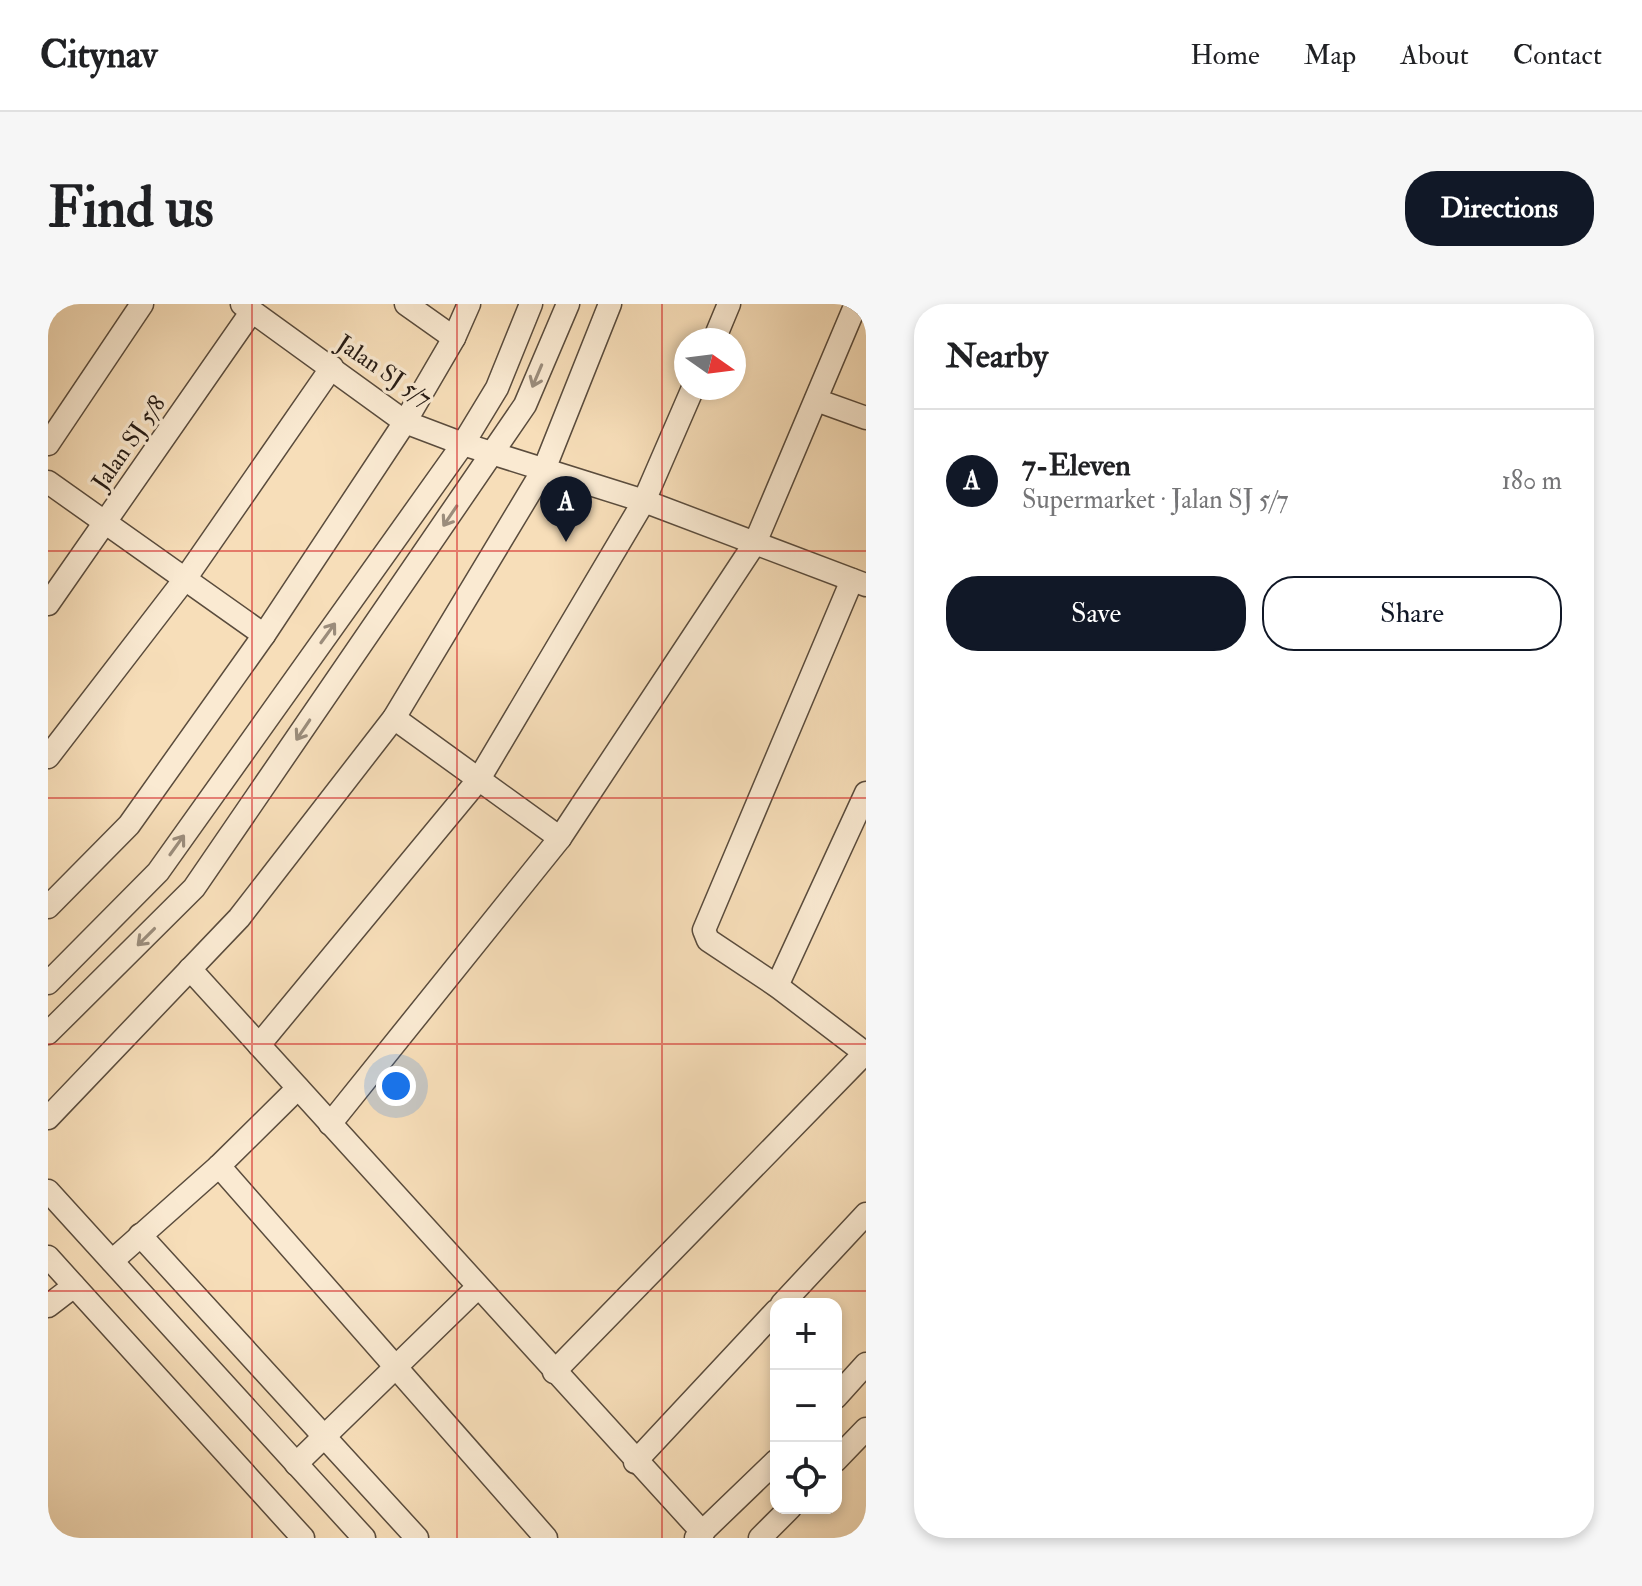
<!DOCTYPE html>
<meta charset="utf-8">
<style>
:root{--surface:#fff;--page:#f6f6f6;--text:#202124;--muted:#757577;--line:#e0e0e0;--accent:#111827}
body{margin:0;font-family:"IM FELL Double Pica",serif;background:var(--page);color:var(--text)}
.controls{position:absolute;right:24px;bottom:24px;display:grid;overflow:hidden;border-radius:16px;box-shadow:0 4px 12px #0003}
.controls button{width:72px;height:72px;display:grid;place-items:center;padding:0;border:0;border-bottom:2px solid var(--line);background:var(--surface);color:var(--text);font:40px sans-serif}
.compass{position:absolute;left:626px;top:24px;width:72px;height:72px;border-radius:50%;background:var(--surface);box-shadow:0 4px 12px #0003;rotate:104deg}
.you{position:absolute;left:348px;top:782px;width:28px;height:28px;margin:-20px;border:6px solid #fff;border-radius:50%;background:#1a73e8;box-shadow:0 0 0 12px #1a73e833}
.badge{display:grid;place-items:center;width:52px;height:52px;border-radius:50%;background:var(--accent);color:#fff;font-size:26px;font-weight:700}
.pin{position:absolute;translate:-50% -66px;filter:drop-shadow(0 2px 4px #0008)}
.pin::after{content:'';position:absolute;top:42px;width:28px;height:24px;background:inherit;clip-path:polygon(0 0,100% 0,50% 100%)}
.list{margin:0;padding:0;list-style:none}
h2{display:flex;justify-content:space-between;align-items:center;height:104px;margin:0;padding:0 32px;font-size:34px}
h2 small{font-size:26px;font-weight:400;color:var(--muted)}
.list li{display:grid;grid-template-columns:52px 1fr auto;gap:24px;align-items:center;box-sizing:border-box;height:144px;padding:0 32px;border-top:2px solid var(--line)}
.list b{display:block;font-size:30px;white-space:nowrap}
.list p{margin:0;font-size:26px;white-space:nowrap;color:var(--muted)}
.list em{font-size:26px;font-style:normal;color:var(--muted)}
.actions{display:flex;gap:16px;padding:24px 32px}
.actions a{flex:1;padding:18px 0;border:2px solid var(--accent);border-radius:32px;text-align:center;font-size:28px;color:var(--accent)}
.actions .main{background:var(--accent);color:#fff}
.icon{flex:none;width:44px;height:44px;fill:none;stroke:currentColor;stroke-width:2;stroke-linecap:round;stroke-linejoin:round}
.map{position:relative;flex:none;width:818px;height:1234px;overflow:hidden;border-radius:32px}
header{display:flex;align-items:center;gap:48px;box-sizing:border-box;height:112px;padding:0 40px;background:var(--surface);border-bottom:2px solid var(--line)}
header strong{font-size:38px}
nav{display:flex;gap:44px;margin-inline-start:auto;font-size:28px}
.intro{display:flex;align-items:center;justify-content:space-between;box-sizing:border-box;height:192px;padding:0 48px}
h1{margin:0;font-size:56px}
.button{padding:20px 36px;border-radius:32px;background:var(--accent);color:#fff;font-size:28px;font-weight:700}
main{display:flex;gap:48px;padding:0 48px}
aside{flex:1;background:var(--surface);border-radius:32px;box-shadow:0 4px 12px #0003}
.map>svg:first-child{display:block}
</style>
<header>
<strong>Citynav</strong>
<nav><a>Home</a><a>Map</a><a>About</a><a>Contact</a></nav>
</header>
<div class="intro"><h1>Find us</h1><a class="button">Directions</a></div>
<main>
<div class="map">
<svg width="818" height="1234" viewBox="0 0 818 1234">
<rect width="100%" height="100%" fill="#f7deb9"/>
<filter id="stains"><feTurbulence type="fractalNoise" baseFrequency=".0025" numOctaves="4"/><feColorMatrix values="0 0 0 0 .2 0 0 0 0 .09 0 0 0 0 .02 0 0 0 .5 -.17"/></filter>
<radialGradient id="worn" r=".72"><stop offset=".6" stop-color="#630" stop-opacity="0"/><stop offset="1" stop-color="#630" stop-opacity=".3"/></radialGradient>
<g fill="none" stroke-linecap="round" stroke-linejoin="round">
<defs>
<g id="minor">
<polyline points="194,0 357,118 415,140 596,197 818,281"/>
<polyline points="358,0 406,34"/>
<polyline points="666,36 681,0"/>
<polyline points="768,96 818,114"/>
<polyline points="0,140 94,0"/>
<polyline points="0,178 216,331"/>
<polyline points="804,276 656,626 660,636 729,682 817,749"/>
<polyline points="0,300 204,7"/>
<polyline points="346,414 512,534"/>
<polyline points="0,453 137,275 284,63"/>
<polyline points="0,603 81,521 216,331 357,118 406,34 421,0"/>
<polyline points="142,665 655,1229"/>
<polyline points="0,679 110,568 415,140 449,84 483,0"/>
<polyline points="729,682 818,489"/>
<polyline points="0,729 146,584 477,101 520,0"/>
<polyline points="211,741 431,475 596,197 645,84"/>
<polyline points="0,814 191,614 346,414 497,163 562,0"/>
<polyline points="282,820 512,534 707,239 808,0"/>
<polyline points="171,862 498,1234"/>
<polyline points="0,887 316,1234"/>
<polyline points="92,931 369,1234"/>
<polyline points="0,953 255,1234"/>
<polyline points="64,957 171,862 250,784"/>
<polyline points="734,1000 818,910"/>
<polyline points="0,1002 26,982"/>
<polyline points="506,1068 818,748"/>
<polyline points="788,1093 818,1060"/>
<polyline points="788,1156 818,1125"/>
<polyline points="587,1158 728,1007"/>
<polyline points="248,1160 430,983"/>
<polyline points="648,1234 728,1157"/>
<polyline points="712,1234 742,1204"/>
</g>
</defs>
<use href="#minor" stroke="#5a4c3d" stroke-width="25"/>
<use href="#minor" stroke="#faead2" stroke-width="22"/>
</g>
<defs><path id="oneway-shaft" d="M-6 0H5M1.5-3L5.5 0L1.5 3" fill="none" stroke-width="1.6" stroke-linecap="round" stroke-linejoin="round" transform="scale(2)"/></defs>
<g stroke="#9b8d7c">
<use href="#oneway-shaft" transform="translate(489 72) rotate(113)"/>
<use href="#oneway-shaft" transform="translate(402 212) rotate(124)"/>
<use href="#oneway-shaft" transform="translate(280 329) rotate(-54)"/>
<use href="#oneway-shaft" transform="translate(255 426) rotate(124)"/>
<use href="#oneway-shaft" transform="translate(129 541) rotate(-54)"/>
<use href="#oneway-shaft" transform="translate(98 633) rotate(135)"/>
</g>
<path fill="none" stroke="#d62828" stroke-width="2" stroke-opacity="0.55" d="M 204,0 L 204,1234M 409,0 L 409,1234M 614,0 L 614,1234M 0,247 L 818,247M 0,494 L 818,494M 0,740 L 818,740M 0,987 L 818,987"/>
<g text-anchor="middle" dominant-baseline="central" stroke-width="7" stroke-linejoin="round" paint-order="stroke">
<g font-size="24" fill="#261b14" stroke="#faead2">
<text transform="translate(336 67) rotate(34)">Jalan SJ 5/7</text>
<text transform="translate(81 139) rotate(-55)">Jalan SJ 5/8</text>
</g>
</g>
<rect width="100%" height="100%" filter="url(#stains)"/>
<rect width="100%" height="100%" fill="url(#worn)"/>
</svg>
<div class="controls">
<button>+</button>
<button>−</button>
<button><svg class="icon" aria-label="locate" viewBox="0 0 24 24"><circle cx="12" cy="12" r="6"/><path d="M12 2v4M12 18v4M2 12h4M18 12h4"/></svg></button>
</div>
<svg class="compass" viewBox="-18 -18 36 36"><path d="M0-13l5 13h-10z" fill="#e53935"/><path d="M0 13l5-13h-10z" fill="#757577"/></svg>
<div class="you"></div>
<div class="pin badge" style="left:518px;top:238px">A</div>
</div>
<aside>
<h2>Nearby<small></small></h2>
<ul class="list">
<li><span class="badge">A</span><div><b>7-Eleven</b><p>Supermarket · Jalan SJ 5/7</p></div><em>180 m</em></li>
</ul>
<div class="actions"><a class="main">Save</a><a>Share</a></div>
</aside>
</main>
